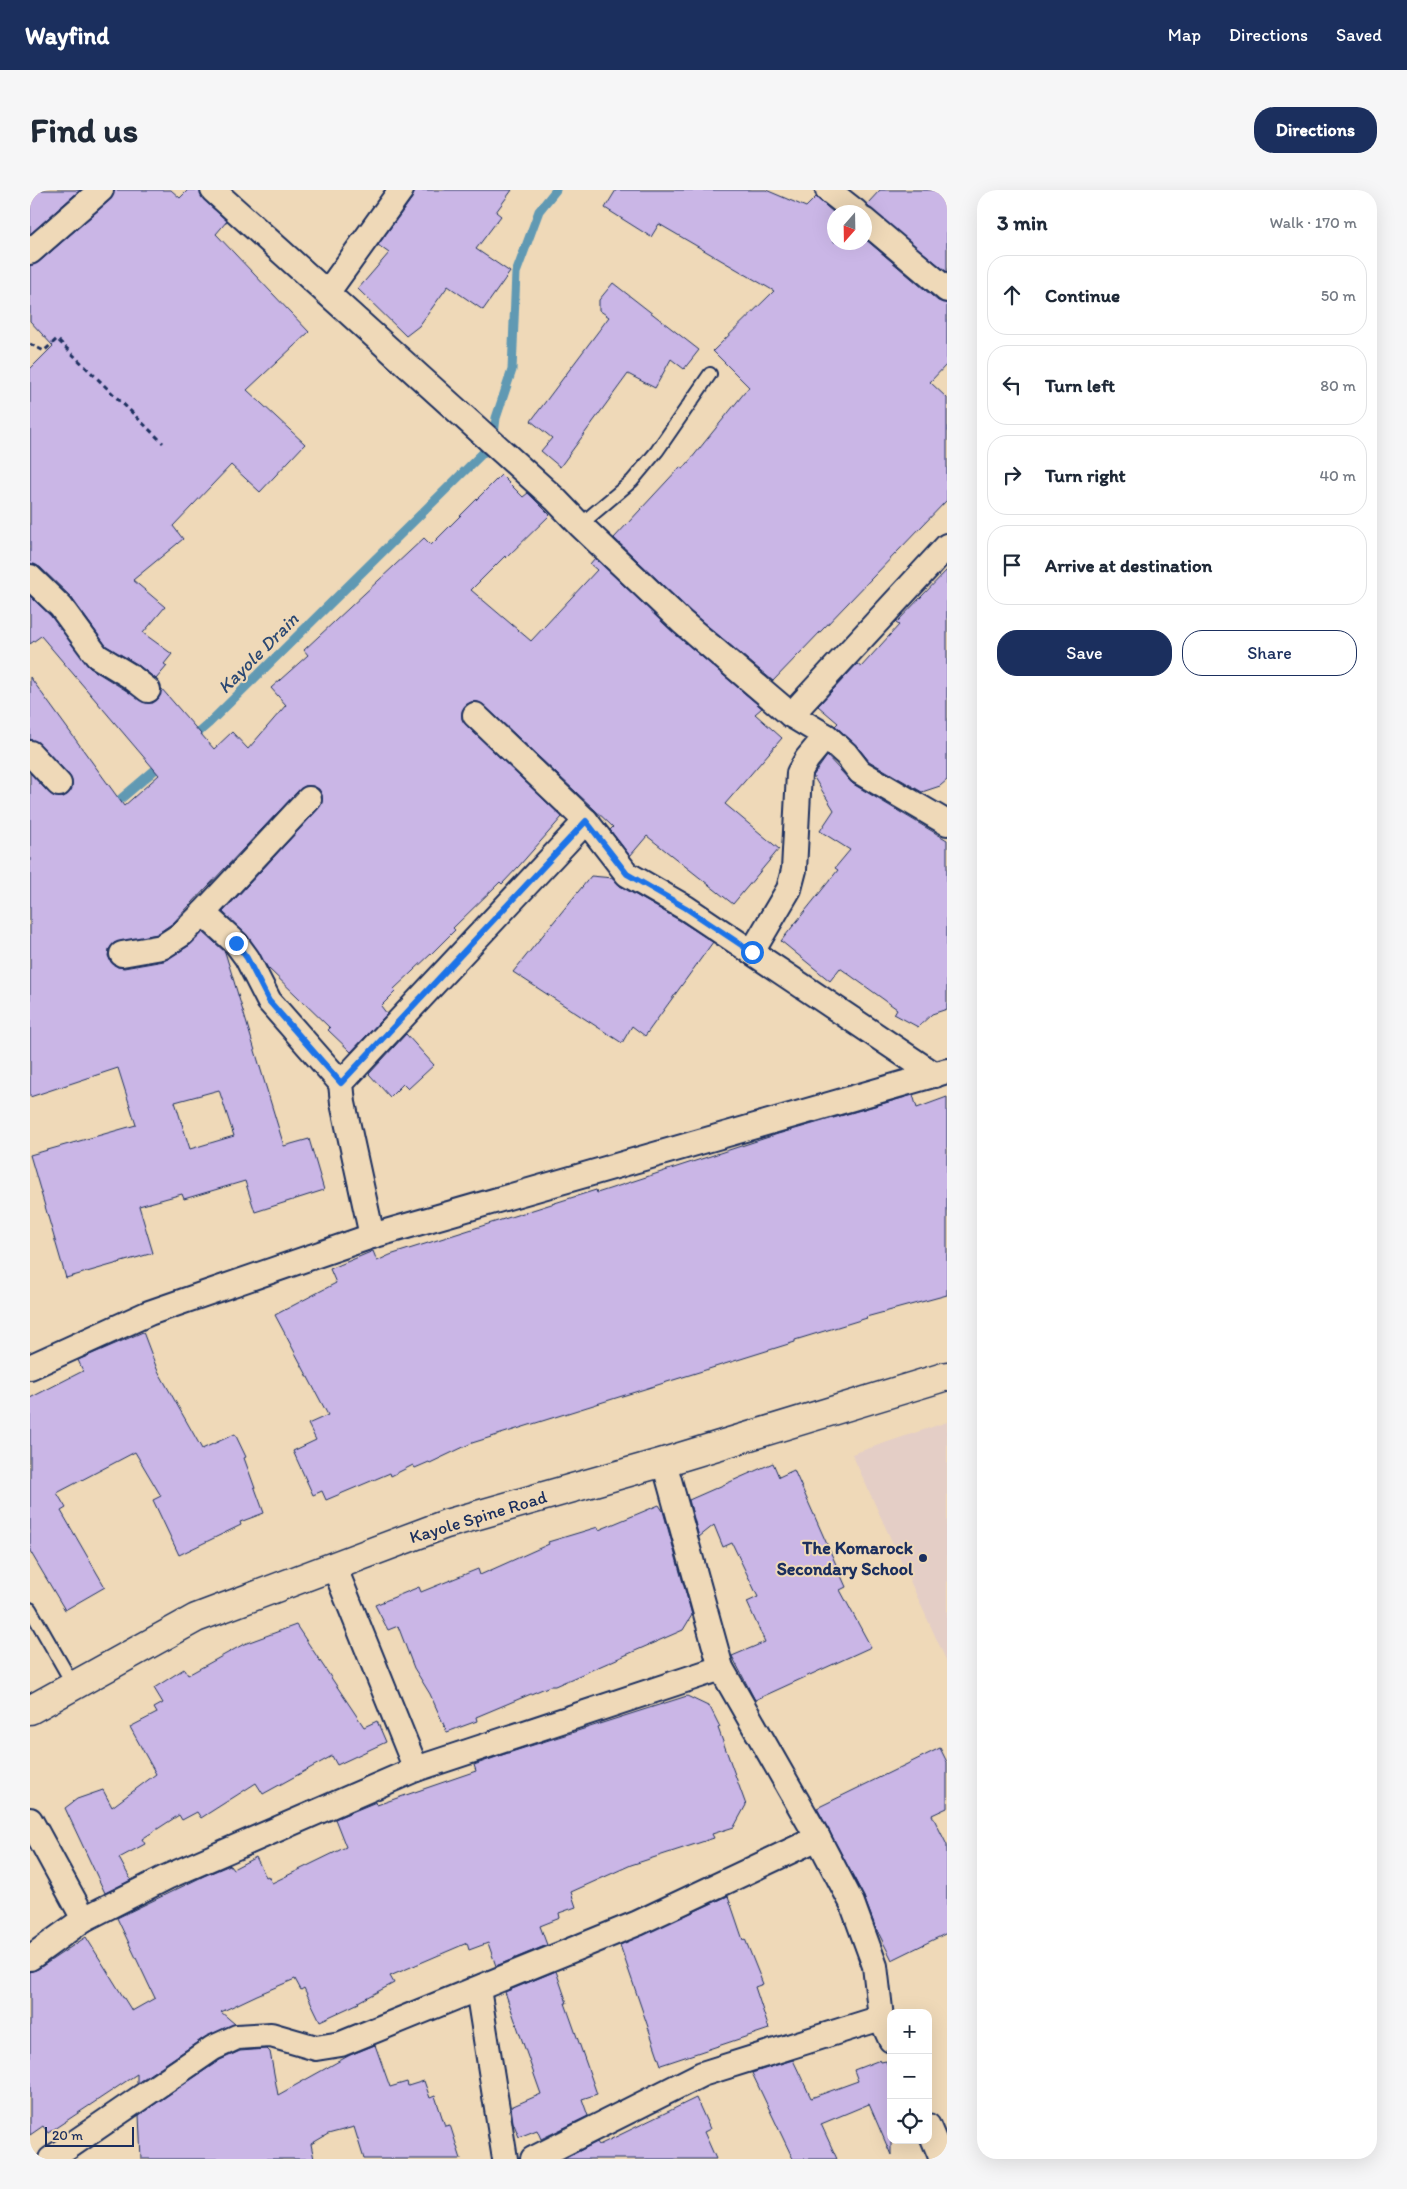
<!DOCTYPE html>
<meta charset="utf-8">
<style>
:root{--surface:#fff;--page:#f6f6f7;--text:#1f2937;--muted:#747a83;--line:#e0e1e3;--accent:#1b2f5e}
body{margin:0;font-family:Itim,sans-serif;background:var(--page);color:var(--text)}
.controls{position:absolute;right:15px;bottom:15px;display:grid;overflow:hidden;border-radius:10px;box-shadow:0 5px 20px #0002}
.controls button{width:45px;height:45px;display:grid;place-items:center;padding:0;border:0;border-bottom:1px solid var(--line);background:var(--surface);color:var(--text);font:25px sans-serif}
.compass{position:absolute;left:797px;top:15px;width:45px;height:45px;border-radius:50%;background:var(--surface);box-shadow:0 5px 20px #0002;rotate:200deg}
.scale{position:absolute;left:15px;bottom:12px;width:89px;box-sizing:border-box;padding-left:5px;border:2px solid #1b2f5e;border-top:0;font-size:14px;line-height:18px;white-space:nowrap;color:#1b2f5e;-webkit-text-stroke:4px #efd9b8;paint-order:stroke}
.stop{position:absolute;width:15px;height:15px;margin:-11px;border:4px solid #1a73e8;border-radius:50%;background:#fff}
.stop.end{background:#1a73e8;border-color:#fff;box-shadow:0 1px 5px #0008}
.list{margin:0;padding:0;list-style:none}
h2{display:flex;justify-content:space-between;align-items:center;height:65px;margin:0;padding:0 20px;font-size:21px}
h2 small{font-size:16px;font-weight:400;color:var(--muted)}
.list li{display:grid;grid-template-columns:32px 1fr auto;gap:15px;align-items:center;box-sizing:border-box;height:80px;margin:0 10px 10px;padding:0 10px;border:1px solid var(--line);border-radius:20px}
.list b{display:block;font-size:19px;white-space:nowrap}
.list em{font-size:16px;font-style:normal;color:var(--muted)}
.actions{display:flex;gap:10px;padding:15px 20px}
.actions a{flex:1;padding:11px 0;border:1px solid var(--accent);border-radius:20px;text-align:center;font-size:18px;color:var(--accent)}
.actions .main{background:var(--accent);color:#fff}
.icon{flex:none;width:28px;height:28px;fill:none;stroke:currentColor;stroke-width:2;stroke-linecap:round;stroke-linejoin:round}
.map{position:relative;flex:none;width:917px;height:1969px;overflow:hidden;border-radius:20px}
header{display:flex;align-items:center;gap:30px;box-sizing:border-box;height:70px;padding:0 25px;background:var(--accent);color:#fff}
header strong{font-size:24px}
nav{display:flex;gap:28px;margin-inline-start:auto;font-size:18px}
.intro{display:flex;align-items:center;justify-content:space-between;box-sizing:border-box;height:120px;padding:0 30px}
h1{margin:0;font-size:35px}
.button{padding:12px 22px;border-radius:20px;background:var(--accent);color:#fff;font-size:18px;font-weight:700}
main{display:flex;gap:30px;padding:0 30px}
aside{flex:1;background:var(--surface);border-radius:20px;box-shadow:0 5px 20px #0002}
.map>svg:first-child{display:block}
</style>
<header>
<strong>Wayfind</strong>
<nav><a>Map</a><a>Directions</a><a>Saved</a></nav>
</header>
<div class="intro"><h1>Find us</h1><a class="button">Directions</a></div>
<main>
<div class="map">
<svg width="917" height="1969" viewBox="0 0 917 1969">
<rect width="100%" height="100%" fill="#efd9b8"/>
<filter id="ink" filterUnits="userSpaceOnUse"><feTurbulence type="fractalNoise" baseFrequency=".02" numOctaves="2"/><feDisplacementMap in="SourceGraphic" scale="10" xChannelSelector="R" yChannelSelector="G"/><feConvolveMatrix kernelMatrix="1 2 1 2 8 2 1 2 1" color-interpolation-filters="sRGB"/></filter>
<g filter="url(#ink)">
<polygon fill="#e4cec6" points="917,1232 917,1472 822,1264"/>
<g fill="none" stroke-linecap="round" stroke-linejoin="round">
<g stroke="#6199b3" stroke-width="9">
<polyline points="160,550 178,534 463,253 466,228 482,180 486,83 509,21 526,0"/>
<polyline points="80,618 133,573"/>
</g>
</g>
<g fill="#cab6e6" stroke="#1b2f5e" fill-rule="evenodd">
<polygon points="0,0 50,0 0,44"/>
<polygon points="84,0 141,0 150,8 158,0 170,0 174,10 197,31 186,44 279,142 217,200 275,254 230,302 201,275 143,336 153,349 103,390 135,417 113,443 142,464 134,474 137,476 126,489 107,474 76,456 41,407 10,377 0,374 0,179 23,156 0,131 0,75 9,72 80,10"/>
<polygon points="385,0 482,0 466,22 471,26 446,59 480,82 453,120 418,96 389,136 376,146 328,99 359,63 348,55 382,8"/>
<polygon points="586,0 736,0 776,17 786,7 804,23 804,52 834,52 834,48 908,111 917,113 917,174 900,192 917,208 917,310 743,491 661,422 584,348 650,277 653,279 719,197 683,161 744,101 629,34 621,47 575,18"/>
<polygon points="850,0 917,0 917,82 839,18 837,14"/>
<polygon points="583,93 669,160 654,179 641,169 625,198 598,184 530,277 511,261 522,248 501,231 579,127 569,120 569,110"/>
<path d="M 471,285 L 493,307 L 498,303 L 520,325 L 476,368 L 475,366 L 441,400 L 501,451 L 567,380 L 560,374 L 565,368 L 643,442 L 732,518 L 725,524 L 752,548 L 695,614 L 749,659 L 703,714 L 617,646 L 600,666 L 580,640 L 583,637 L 454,515 L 448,512 L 441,512 L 435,516 L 432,522 L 432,529 L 436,535 L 532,627 L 489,676 L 472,694 L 470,692 L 423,738 L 425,740 L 402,763 L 364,799 L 366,801 L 351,816 L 357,824 L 321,862 L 298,840 L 300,838 L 238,778 L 217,745 L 193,722 L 289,618 L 292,612 L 292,605 L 289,599 L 283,596 L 275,596 L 269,600 L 143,733 L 127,744 L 84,753 L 79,759 L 78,766 L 82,773 L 88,777 L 94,778 L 134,771 L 160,755 L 173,742 L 195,762 L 254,956 L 279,949 L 294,1000 L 225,1022 L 215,991 L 154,1009 L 152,1004 L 109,1016 L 123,1063 L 36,1088 L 0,965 L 106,935 L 88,878 L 0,907 L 0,583 L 19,603 L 25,607 L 33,607 L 38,604 L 42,598 L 42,591 L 39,585 L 10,554 L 0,550 L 0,487 L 94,616 L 129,585 L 11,446 L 0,454 L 0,406 L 21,426 L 60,478 L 116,513 L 123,513 L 128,509 L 131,498 L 184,559 L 202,542 L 218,559 L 256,515 L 241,498 L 278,465 L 274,460 L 394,348 L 401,355 ZM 189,900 L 204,946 L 160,959 L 145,912 Z"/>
<polygon points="917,380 917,590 910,596 892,602 839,571 825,554 805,536 808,533 788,516 827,474 831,477 869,435 866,433"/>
<polygon points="797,566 823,594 917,650 917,819 902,824 888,837 864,824 867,819 810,778 800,791 751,751 808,680 805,678 820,660 790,641 804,620 783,586"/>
<polygon points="561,686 583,688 590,696 649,730 683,752 615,846 602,836 592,853 483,782"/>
<polygon points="376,844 404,875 378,899 373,894 360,907 339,884"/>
<polygon points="883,905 887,918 917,907 917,1105 836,1127 837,1128 765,1150 765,1152 442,1253 400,1273 399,1272 385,1278 383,1275 361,1286 360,1283 296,1310 292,1301 283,1305 263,1261 286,1250 278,1234 298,1225 245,1125 306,1093 300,1079 343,1061 347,1071 360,1065 566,1000 567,1003 748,944"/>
<polygon points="113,1142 127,1179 172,1259 205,1244 216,1267 214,1268 234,1323 210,1332 211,1335 149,1365 123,1310 131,1306 105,1262 27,1303 36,1318 31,1321 75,1397 35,1420 0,1361 0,1208 53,1181 48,1170"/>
<polygon points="743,1273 749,1287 764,1280 816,1397 810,1400 841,1457 725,1510 702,1466 735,1452 717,1412 728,1407 702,1353 693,1357 684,1335 669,1347 659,1310"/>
<polygon points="629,1315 633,1321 662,1425 653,1440 525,1496 520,1496 446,1527 447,1531 417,1542 400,1504 384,1478 368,1436 358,1440 345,1415 389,1397 391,1402 448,1379 450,1385 519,1354 518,1352 568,1337 569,1340"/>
<polygon points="266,1435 334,1537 347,1531 356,1552 307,1575 302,1566 233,1604 226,1593 171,1628 167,1622 152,1630 149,1625 112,1649 115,1654 89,1668 101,1690 75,1703 35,1618 47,1609 73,1600 82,1617 126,1584 100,1537 127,1523 124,1518 133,1513 124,1498 154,1479 158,1485 214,1454"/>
<polygon points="657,1506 680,1517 690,1537 688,1538 716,1615 704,1637 682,1644 684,1648 601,1675 541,1702 546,1717 529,1723 530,1728 510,1736 517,1755 466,1776 458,1753 439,1760 437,1753 360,1786 364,1793 328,1812 329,1813 290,1831 274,1798 271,1800 265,1789 227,1805 191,1822 205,1834 175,1847 107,1893 107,1884 18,1943 13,1936 0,1945 0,1782 8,1779 56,1747 102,1821 125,1808 87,1728 174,1686 200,1675 203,1679 226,1667 236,1687 238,1686 242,1693 316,1657 305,1629 346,1612 347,1615 446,1581 444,1575 472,1565"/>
<polygon points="910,1558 917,1572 917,1618 902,1625 917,1655 917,1743 862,1770 845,1736 834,1707 787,1618"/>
<polygon points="698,1706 713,1750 715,1749 733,1794 725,1797 739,1839 631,1875 590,1755"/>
<polygon points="526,1781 537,1813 535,1813 567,1904 552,1909 558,1926 511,1949 507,1940 489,1947 483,1932 481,1917 511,1904 475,1802"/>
<polygon points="345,1855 360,1897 377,1892 378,1896 394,1891 400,1908 405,1906 415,1936 420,1935 431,1969 334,1969 324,1937 298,1944 281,1954 284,1969 111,1969 109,1925 190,1870 210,1861 237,1859 240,1862 248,1905 320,1865"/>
<polygon points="763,1870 781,1908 828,1891 824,1880 850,1870 851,1872 856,1871 861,1885 861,1965 839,1914 791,1934 807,1969 763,1969 722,1883"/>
<polygon points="666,1908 680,1939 674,1942 686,1969 534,1969 567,1952 569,1955"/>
</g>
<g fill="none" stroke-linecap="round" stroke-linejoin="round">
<defs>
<g id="service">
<polyline points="550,335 602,291 627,261 680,184"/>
<polyline points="0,1419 44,1496"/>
</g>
<g id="minor">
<polyline points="183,0 525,309 550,335 652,432 761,525 796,546 816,564 830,582 917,633"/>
<polyline points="798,0 826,22"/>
<polyline points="834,30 917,100"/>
<polyline points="0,62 71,0"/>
<polyline points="297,103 371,0"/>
<polyline points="0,387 31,417 67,466 100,486 118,500"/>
<polyline points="761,525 917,356"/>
<polyline points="0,563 29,594"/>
<polyline points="556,631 597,684 656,718 905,885"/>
<polyline points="173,723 279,609"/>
<polyline points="722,762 759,699 764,680 769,583 777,569 796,546"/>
<polyline points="92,764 132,757 152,744 173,723 206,753 217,768 239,811 311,893"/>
<polyline points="342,1046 313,913 311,893 556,631 445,525"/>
<polyline points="0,1177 119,1123 342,1046 917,881"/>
<polyline points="634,1272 691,1478 788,1648 822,1713 845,1776 851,1828 861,1850"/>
<polyline points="304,1376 386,1579"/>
<polyline points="0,1630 54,1729 0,1768"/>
<polyline points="54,1729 137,1687 386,1579 691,1478"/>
<polyline points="448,1799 475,1969"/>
<polyline points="898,1936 912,1969"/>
<polyline points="21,1969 183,1858 207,1847 241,1845 286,1858 311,1854 608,1733 788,1648"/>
<polyline points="503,1969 672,1884 851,1828"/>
</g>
<polyline id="secondary" points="0,1520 166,1428 416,1334 634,1272 917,1186"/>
</defs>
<use href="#service" stroke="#1b2f5e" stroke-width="16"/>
<use href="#minor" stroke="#1b2f5e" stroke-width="28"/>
<use href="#secondary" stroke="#1b2f5e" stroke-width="31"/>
<polyline stroke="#1b2f5e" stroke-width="3" stroke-dasharray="5 4" stroke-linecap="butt" points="0,154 14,161 27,149 133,253"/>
<use href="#service" stroke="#efd9b8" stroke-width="12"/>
<use href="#minor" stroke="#efd9b8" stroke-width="24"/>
<use href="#secondary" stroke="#efd9b8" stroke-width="28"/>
</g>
</g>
<g fill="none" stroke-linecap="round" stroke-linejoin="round" filter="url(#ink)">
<polyline stroke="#1a73e8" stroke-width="6" points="206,753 217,768 239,811 311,893 556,631 597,684 656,718 722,762"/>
</g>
<circle fill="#1b2f5e" stroke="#efd9b8" stroke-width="2" cx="893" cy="1368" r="5"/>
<g text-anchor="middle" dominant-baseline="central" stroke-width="4" stroke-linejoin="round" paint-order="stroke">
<g font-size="18" fill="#1b2f5e" stroke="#efd9b8">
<text transform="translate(448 1327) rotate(-17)">Kayole Spine Road</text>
</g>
<g font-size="18" font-weight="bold" fill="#1b2f5e" stroke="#efd9b8" text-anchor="end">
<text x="883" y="1358">The Komarock<tspan x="883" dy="21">Secondary School</tspan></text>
</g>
<g font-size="19" font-style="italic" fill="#2c4973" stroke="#efd9b8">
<text transform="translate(228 463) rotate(-45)">Kayole Drain</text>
</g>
</g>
</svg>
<div class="controls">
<button>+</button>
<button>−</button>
<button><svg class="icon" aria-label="locate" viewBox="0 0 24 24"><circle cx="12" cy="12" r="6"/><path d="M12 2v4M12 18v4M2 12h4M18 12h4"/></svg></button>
</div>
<svg class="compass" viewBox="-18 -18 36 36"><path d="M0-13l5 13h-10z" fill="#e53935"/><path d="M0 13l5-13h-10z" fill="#747a83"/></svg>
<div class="scale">20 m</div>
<div class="stop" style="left:722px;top:762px"></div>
<div class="stop end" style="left:206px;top:753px"></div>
</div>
<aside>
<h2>3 min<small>Walk · 170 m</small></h2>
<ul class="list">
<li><svg class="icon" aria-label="ahead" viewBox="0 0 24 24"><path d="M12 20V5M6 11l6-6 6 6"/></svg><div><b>Continue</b></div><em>50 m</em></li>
<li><svg class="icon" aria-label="left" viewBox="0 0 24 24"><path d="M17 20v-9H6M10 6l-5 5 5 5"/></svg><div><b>Turn left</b></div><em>80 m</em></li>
<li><svg class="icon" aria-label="right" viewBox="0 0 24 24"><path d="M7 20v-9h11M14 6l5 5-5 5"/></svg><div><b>Turn right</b></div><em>40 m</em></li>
<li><svg class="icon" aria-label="arrive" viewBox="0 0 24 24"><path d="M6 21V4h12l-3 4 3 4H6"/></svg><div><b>Arrive at destination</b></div></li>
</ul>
<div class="actions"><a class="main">Save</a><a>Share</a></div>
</aside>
</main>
